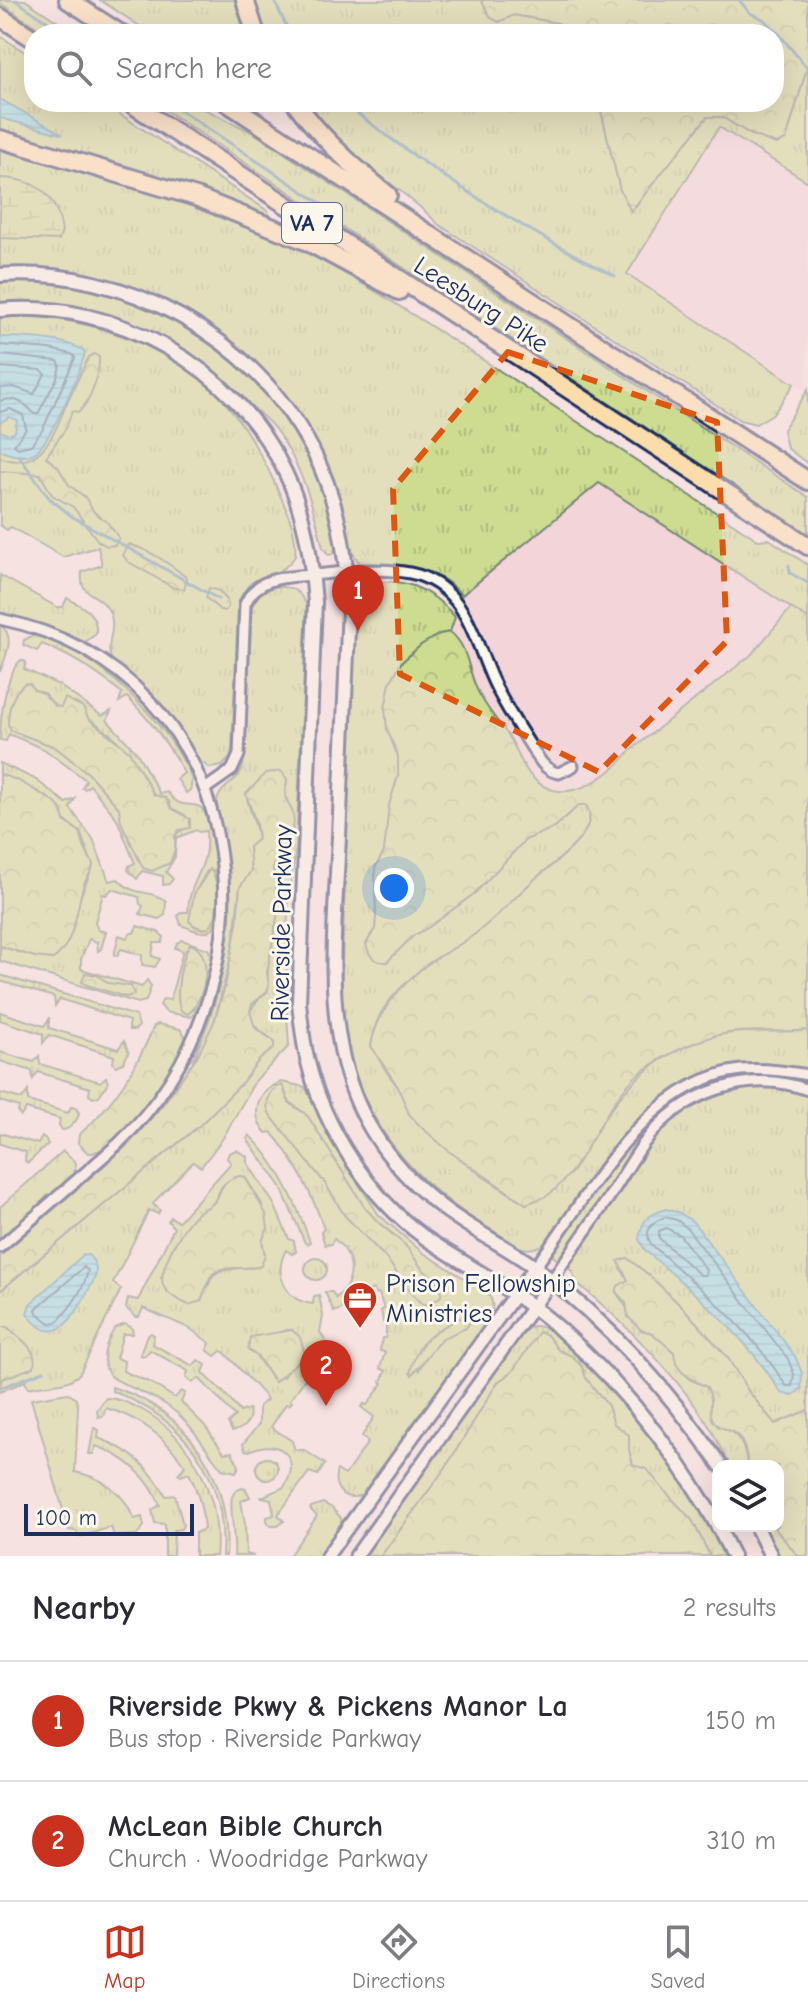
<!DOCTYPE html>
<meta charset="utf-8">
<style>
:root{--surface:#fff;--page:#f2f2f3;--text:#2b2b33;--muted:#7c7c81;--line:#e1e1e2;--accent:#c8321e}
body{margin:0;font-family:"Comic Neue",sans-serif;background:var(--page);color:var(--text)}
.controls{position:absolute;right:24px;bottom:24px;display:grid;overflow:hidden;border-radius:16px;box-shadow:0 8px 32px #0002}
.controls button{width:72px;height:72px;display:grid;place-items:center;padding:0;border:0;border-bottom:2px solid var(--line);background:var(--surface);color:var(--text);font:40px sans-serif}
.scale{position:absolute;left:24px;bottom:20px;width:170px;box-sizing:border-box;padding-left:8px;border:4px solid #1b2f5e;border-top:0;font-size:22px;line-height:28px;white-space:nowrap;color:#1b2f5e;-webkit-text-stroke:6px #fbf7ec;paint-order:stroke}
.you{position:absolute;left:394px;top:888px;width:28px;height:28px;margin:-20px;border:6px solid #fff;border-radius:50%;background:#1a73e8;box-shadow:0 0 0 12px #1a73e833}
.badge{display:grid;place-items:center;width:52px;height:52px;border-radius:50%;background:var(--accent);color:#fff;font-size:26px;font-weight:700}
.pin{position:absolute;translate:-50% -66px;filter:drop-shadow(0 2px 4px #0008)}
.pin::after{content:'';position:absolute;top:42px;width:28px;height:24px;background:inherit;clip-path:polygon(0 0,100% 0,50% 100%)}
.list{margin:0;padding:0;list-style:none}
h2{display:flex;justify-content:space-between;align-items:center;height:104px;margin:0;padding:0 32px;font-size:34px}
h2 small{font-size:26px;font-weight:400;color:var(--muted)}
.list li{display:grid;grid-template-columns:52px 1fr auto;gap:24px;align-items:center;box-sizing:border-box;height:120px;padding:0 32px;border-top:2px solid var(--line)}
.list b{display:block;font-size:30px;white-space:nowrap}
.list p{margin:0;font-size:26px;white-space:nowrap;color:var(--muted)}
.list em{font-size:26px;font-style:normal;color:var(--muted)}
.icon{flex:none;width:44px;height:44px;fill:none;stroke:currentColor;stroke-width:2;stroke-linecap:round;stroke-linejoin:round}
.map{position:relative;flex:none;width:808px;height:1556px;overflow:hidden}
.search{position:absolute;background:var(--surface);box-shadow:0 8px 32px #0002;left:24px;right:24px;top:24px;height:88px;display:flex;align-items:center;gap:20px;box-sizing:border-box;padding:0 28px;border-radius:32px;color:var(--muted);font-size:30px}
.sheet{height:344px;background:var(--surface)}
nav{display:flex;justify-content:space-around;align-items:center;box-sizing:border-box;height:112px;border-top:2px solid var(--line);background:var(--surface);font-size:22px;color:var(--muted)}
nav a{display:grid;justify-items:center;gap:4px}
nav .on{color:var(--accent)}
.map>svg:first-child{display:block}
</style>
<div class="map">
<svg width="808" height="1556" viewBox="0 0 808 1556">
<defs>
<pattern id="grass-tufts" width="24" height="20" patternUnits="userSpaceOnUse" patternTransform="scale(2)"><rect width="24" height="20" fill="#cddc90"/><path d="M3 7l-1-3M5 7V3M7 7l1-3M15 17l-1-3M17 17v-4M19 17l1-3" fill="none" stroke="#afbd7f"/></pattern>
<pattern id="forest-crowns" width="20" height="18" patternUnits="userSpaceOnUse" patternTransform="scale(2)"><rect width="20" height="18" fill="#cddc90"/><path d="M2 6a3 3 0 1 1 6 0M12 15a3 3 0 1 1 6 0" fill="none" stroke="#afbd7f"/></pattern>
<pattern id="wetland-marsh" width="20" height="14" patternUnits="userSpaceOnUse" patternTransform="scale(2)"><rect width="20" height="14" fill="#cddc90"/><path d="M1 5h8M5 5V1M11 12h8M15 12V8" fill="none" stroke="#afbd7f"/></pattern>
<pattern id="water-rules" width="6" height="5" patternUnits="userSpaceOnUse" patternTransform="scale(2)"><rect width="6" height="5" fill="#8bdce5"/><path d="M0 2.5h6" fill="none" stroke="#77bdc7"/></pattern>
</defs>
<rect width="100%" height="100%" fill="#f6e2e1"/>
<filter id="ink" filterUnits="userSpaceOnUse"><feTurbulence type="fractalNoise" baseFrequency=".0125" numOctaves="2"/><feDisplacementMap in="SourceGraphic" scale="16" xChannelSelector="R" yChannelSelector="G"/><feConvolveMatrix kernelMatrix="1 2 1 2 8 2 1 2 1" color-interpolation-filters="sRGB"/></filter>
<g filter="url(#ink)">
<g fill="#f2d4d9">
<polygon points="719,126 808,182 807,391 627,274"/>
<polygon points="599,483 791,608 751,655 630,751 615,769 588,787 563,791 544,786 532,777 524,766 508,736 477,690 463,649 458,637 450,632 455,617 449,609 462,595"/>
</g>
<g fill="url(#grass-tufts)" stroke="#748677" stroke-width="2" fill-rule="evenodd">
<polygon points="0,0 25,0 76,34 47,34 0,3"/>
<polygon points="100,0 236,0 247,34 152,34"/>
<polygon points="254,0 481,0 499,22 514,15 558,23 567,34 265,34"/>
<polygon points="0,36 34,58 34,102 101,102 268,211 270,216 268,218 0,132"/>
<path d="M 808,64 L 808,182 L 719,127 L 627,274 L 794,384 L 774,413 L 756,424 L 740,420 L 438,224 C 420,205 401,192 381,176 C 353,155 328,128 305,102 L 599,102 L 620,190 L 636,207 C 657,174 685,147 707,117 L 722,117 L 750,134 L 776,144 L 786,140 Z"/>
<polygon points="153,102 190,102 252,132 808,497 808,535"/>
<path d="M 0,150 C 78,173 163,191 238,221 C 331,259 416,316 500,371 C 586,427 672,484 758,540 L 769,539 L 808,565 L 808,619 L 599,483 L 462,595 C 434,564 399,563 360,563 C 348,553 346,517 341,501 C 337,489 332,478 328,467 C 275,338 137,259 0,268 Z"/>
<path d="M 27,281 C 158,291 252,348 313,466 C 323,487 340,531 334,553 L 329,555 L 323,548 C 314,507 301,464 275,429 C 265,417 251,406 239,395 C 171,329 95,299 0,303 L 0,283 Z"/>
<path d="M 26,316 C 81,320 130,333 177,363 C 192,372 210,383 221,397 C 242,422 262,455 276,486 C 285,506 298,533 295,556 C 276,586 250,564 238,606 L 232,749 L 230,758 L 222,766 L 210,768 L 198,760 L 164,708 L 111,659 C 105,643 117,629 110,613 C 100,590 79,600 82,572 L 102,565 L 98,547 L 63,557 L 11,527 L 7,530 L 0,525 L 0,318 Z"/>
<polygon points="808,389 808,464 787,448 783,430"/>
<path d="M 0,575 L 57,607 L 63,607 L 67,598 C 83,607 98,613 96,634 L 85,642 L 46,625 L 0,613 Z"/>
<path d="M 370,579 C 377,584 385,581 395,582 C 419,584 440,599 455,617 L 450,632 L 440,634 L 421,645 L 401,663 L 390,683 L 387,729 L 398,756 L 398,776 L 393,793 L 384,852 L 375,868 L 376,918 L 375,929 L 370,936 L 387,962 L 413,936 L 429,927 L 475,893 L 525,840 L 555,827 L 579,805 L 586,805 C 604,831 550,865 535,879 C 513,899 495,920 471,937 C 455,949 435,957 420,970 C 405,983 383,1003 377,1022 C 374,1029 373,1038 371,1046 L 388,1074 L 438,1141 L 485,1178 L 526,1204 C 540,1194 559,1185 571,1173 C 580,1163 585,1147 592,1136 C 625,1086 652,1055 711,1037 C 742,1028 776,1034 808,1030 L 808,1410 L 775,1424 L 748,1391 L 728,1358 L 686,1311 L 649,1275 L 627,1258 L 620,1268 L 629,1280 L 616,1292 L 641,1329 L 652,1333 L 674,1352 L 689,1379 L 707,1387 L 713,1398 L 717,1426 C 739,1431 744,1445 748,1466 L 729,1466 C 723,1453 717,1439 709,1426 C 675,1373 626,1324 577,1283 L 572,1271 L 540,1246 C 521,1255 506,1240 490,1230 C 398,1173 345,1102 341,990 L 356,593 L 359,584 Z"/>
<path d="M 274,587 C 291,586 301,590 307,607 L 296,849 L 288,899 L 286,998 L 289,1046 L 255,1081 L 223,1138 L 201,1167 L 193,1162 L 157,1199 L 153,1204 L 160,1210 L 158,1214 L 149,1210 L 113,1283 L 121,1289 L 80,1373 C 68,1387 45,1383 28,1388 L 25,1381 L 0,1392 L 7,1327 L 0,1327 L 0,1291 L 201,1124 L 240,1085 L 259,1060 L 274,1048 L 274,1041 C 247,1021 240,1017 266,992 L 271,942 L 276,925 L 277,889 L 274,862 L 291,834 L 285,796 L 287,779 L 246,794 C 249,810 256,823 258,839 L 249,848 L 251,871 L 240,887 L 232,953 L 214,1022 L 205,1044 L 192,1061 C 221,1000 235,936 229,868 C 228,853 216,811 217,801 C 220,787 233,785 240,773 C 243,768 244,761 245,755 L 252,606 L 260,593 Z"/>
<path d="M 0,625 C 17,636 5,657 0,672 Z"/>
<path d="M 32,636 C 85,642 154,711 180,755 C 186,766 195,778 190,790 L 186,793 L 177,779 L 184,773 C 169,744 150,720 127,697 L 119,702 L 122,693 C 98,673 72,656 42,644 L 37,651 L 23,645 L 24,640 Z"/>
<path d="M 21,660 L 26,662 L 24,669 L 59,685 L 102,716 L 111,711 L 107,720 L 137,753 L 160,794 L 167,792 C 170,795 172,799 176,801 C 184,808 198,801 204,811 C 213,825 226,923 210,931 C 202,935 189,928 181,925 L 178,916 L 181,912 L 188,912 C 188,880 210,870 206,831 L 199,832 L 196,830 L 176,838 L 175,857 L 166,872 L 173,879 L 169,884 L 163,885 L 163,876 L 142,871 L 137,879 L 128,870 L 129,866 L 135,863 L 117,819 L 90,785 L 85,789 L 82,788 L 86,780 L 44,749 L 9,734 L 6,741 L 0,740 C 0,720 5,674 21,660 ZM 30,684 L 34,690 L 44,693 L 55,706 L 93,721 L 115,738 L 143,775 L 154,795 L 169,801 L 171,808 L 185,815 L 190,827 C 169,833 178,838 174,856 L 139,861 L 136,847 L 125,831 L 119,808 L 88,773 L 55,747 L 12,731 ZM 207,871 L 214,871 L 216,914 L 204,929 L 194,926 L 194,894 Z"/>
<path d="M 0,763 L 35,779 L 66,803 L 75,799 L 70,808 L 93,839 L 109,881 L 118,879 C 133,897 151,889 166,901 L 165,915 L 159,919 L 140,914 L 143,906 L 140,904 L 139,897 L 112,889 L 106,895 L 103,894 L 95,922 L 98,930 L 106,932 L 101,949 L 98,951 L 97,942 L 89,939 L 81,959 L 81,969 L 142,987 L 147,980 L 151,986 L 146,1001 L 138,1003 L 0,961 L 0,946 L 35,957 L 53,959 C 68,928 80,897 93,866 L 80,832 L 64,820 C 58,793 21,786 0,774 Z"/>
<polygon points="137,926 158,932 164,937 162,943 154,943 152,956 160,959 155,967 142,965 142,955 121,949 117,956 114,955 119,935 127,938 131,933 134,933"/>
<path d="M 182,940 L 208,949 L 213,957 L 201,1006 L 191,1017 L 166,1012 L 160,1005 L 163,999 L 170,1000 L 183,951 L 175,948 L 177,943 ZM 196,946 C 210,967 204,987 194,1010 L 181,1011 C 173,992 183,969 186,950 Z"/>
<polygon points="0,975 136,1016 139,1026 135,1030 129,1030 129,1021 60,999 55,1006 54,997 0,981"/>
<polygon points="0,1012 44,1026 49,1019 49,1028 118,1049 124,1041 129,1052 123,1063 116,1066 113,1063 114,1056 49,1035 43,1043 43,1034 0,1020"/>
<polygon points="0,1052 34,1062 39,1056 40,1064 100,1082 106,1077 108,1083 99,1096 93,1098 89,1095 90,1088 38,1072 33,1079 32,1071 0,1061"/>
<path d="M 281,1082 L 305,1087 L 334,1146 L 379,1215 L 422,1252 L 485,1291 C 492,1298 494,1304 491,1315 L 368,1490 C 351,1506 330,1493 337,1470 L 345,1475 L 368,1442 L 362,1436 L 374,1417 L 361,1407 L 364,1404 L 367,1405 L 383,1383 L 381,1381 L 386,1371 L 380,1368 L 385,1352 L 380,1351 L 382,1338 L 386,1338 L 386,1322 L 383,1322 L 381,1310 L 384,1309 L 379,1293 L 376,1294 L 373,1289 L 354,1298 L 355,1303 L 334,1312 L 325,1292 L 332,1292 L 336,1298 C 357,1280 355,1255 334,1239 L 331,1244 L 325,1245 L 321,1232 L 324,1229 C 312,1193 295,1160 271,1132 L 266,1133 C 249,1113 257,1092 281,1082 ZM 285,1091 C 288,1107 300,1106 309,1118 L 365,1208 L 379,1223 L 399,1239 L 423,1270 L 413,1295 L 386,1258 L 345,1216 L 325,1183 L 271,1116 ZM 472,1313 L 466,1328 C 444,1333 429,1349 419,1370 L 415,1358 L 422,1344 Z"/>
<path d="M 28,1091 L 28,1101 L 68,1113 L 71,1107 L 76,1108 L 79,1113 C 78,1120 70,1130 62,1130 L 59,1125 L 60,1119 L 26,1109 L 21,1116 L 18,1113 L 19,1107 L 0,1101 L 0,1093 L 22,1099 Z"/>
<polygon points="0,1133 38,1144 42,1137 45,1138 48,1144 28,1163 25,1161 26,1152 0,1144"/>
<path d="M 249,1135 C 279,1163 297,1204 310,1242 L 308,1244 L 305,1243 L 280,1185 L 247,1139 Z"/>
<path d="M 236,1150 L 247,1156 L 247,1162 L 274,1204 L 289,1239 L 294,1241 L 296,1252 L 292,1254 L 286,1250 C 273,1274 285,1301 313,1304 L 314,1296 L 319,1295 L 323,1316 L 320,1332 L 328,1345 L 312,1367 L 315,1369 L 312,1373 L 310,1372 L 290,1400 L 292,1402 L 289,1405 L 286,1404 L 271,1427 L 292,1441 L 295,1450 L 304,1450 L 325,1464 L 318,1475 L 309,1472 L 278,1515 L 284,1521 L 278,1526 L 271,1526 L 267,1521 L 267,1517 L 274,1515 L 271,1499 L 262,1497 L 284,1487 C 303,1459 280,1436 249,1451 L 245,1450 L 243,1444 L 259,1424 L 259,1406 L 267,1400 L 264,1395 L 224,1352 L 221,1351 L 215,1356 L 207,1350 L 210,1343 L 189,1328 L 143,1308 L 139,1317 L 136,1317 L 126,1308 L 128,1298 L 138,1300 L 174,1228 L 168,1221 L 171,1217 L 178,1222 L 231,1163 L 227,1158 L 229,1153 ZM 240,1176 L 245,1177 L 262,1204 L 262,1241 L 265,1255 C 257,1259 248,1266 240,1268 C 224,1271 213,1268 208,1287 L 161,1278 L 173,1246 L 203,1210 L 213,1204 L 222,1186 ZM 287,1330 L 292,1330 C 301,1341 304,1346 300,1361 L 289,1368 L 283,1377 L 272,1379 L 257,1357 L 255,1336 L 273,1335 Z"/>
<circle cx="316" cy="1269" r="11"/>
<path d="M 125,1324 L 132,1328 L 133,1334 L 123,1334 L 116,1358 L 124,1361 L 123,1371 L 151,1383 L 175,1398 L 181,1391 L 185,1393 L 181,1402 L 205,1426 L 224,1453 L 232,1452 L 239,1466 L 236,1472 L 222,1469 C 203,1446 191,1421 165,1404 C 153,1396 117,1383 110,1375 C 98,1360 106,1342 115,1328 Z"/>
<path d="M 533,1326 C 550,1325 562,1341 573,1352 C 635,1408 689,1480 725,1556 L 710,1556 L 692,1520 L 655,1481 L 633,1465 L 629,1450 L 629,1436 L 614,1425 L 608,1406 L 586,1378 L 582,1366 L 572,1356 L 558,1350 L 547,1335 L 539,1333 L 512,1372 L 498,1382 L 446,1467 L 381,1556 L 365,1556 L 525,1330 Z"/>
<path d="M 151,1333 L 154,1335 L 152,1344 L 193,1366 L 198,1360 L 206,1365 L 203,1373 L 225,1394 L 240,1412 L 249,1409 C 252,1420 244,1430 232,1431 L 228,1423 L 235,1416 L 199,1378 L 192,1383 L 186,1378 L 188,1371 L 150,1350 L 145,1356 L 140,1355 L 146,1337 Z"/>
<path d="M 112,1387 C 188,1410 232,1478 226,1556 L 222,1556 C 228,1476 185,1419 112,1391 Z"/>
<path d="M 68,1393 L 76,1399 L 78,1407 L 75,1472 C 102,1477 125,1493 134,1519 L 142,1517 L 144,1526 L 137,1535 L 114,1536 L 111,1527 L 80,1537 L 76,1531 L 69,1530 L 31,1399 Z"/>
<path d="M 106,1398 C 118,1398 130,1404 141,1409 C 193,1438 222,1498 216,1556 L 195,1556 L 195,1533 L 204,1529 C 203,1509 198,1491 189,1473 L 181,1476 L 178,1474 L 185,1466 C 165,1436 140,1418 106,1408 L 103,1416 L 98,1417 L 97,1410 Z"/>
<path d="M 94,1428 L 99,1430 L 98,1438 C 129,1449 150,1467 166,1496 L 175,1495 L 183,1525 L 181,1529 L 174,1530 L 173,1556 L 165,1556 L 165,1524 L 155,1523 L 152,1510 L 160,1505 C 149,1477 125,1456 96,1446 L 93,1454 L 89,1454 Z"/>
<circle cx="267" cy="1469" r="11"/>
<path d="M 242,1488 L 246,1489 L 250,1497 L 241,1501 L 245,1524 L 246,1554 L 254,1556 L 234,1556 C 236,1540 229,1508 232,1497 C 235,1490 236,1491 242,1488 Z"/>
<path d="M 323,1503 L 332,1508 L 341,1518 C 342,1532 330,1545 321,1556 L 289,1556 L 317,1516 L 310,1509 L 311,1507 Z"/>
<polygon points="763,1526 773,1526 798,1556 779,1556"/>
</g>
<g fill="url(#forest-crowns)" stroke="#748677" stroke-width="2">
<polygon points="481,0 808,0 808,64 786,140 776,144 750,134 722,117 707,117 631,211 620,190 599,102 774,102 774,34 567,34 558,23 514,15 499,22 491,18"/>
<path d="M 94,354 L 99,357 C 100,373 90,402 79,412 L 72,411 L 66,428 L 46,457 L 58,467 L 69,485 L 85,497 L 94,512 L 107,522 L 119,538 L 115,545 L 107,546 L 98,541 L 73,507 L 52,495 L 40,474 L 0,471 L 0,457 C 44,475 56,427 70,396 C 76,383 82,370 89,357 Z"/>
<path d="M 129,544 C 149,550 171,564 187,578 L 184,589 L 174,588 L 127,561 L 123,555 Z"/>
<polygon points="209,588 219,591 227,600 228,607 225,611 220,610 206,598"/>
<path d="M 791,608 L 808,619 L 808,1030 C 776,1034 742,1027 711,1037 C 688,1044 659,1058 640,1073 C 600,1106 589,1165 548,1195 C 542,1199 533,1201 526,1204 L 450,1152 L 421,1127 L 409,1114 L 398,1087 L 371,1046 C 376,1015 396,991 420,970 C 435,957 455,949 471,937 C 495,920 513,899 535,879 C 550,866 604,831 586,805 L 579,805 L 555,827 L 525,840 L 475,893 L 429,927 L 413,936 L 387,962 C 374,962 369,957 366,944 L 375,929 L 376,918 L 375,868 L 384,852 L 389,805 L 398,776 L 398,756 L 387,729 L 385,708 L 390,683 L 401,663 L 421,645 L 440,634 L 450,632 C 467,644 468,669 476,687 C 483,705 499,722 510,738 C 517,750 521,765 531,776 C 563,811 607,778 630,751 L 751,655 Z"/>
<path d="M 25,683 L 30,684 L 34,690 L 43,693 L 55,706 L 61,707 L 65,698 L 83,707 L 88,718 L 129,751 L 154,795 L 166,798 L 171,808 L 190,819 L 190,828 L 179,830 L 175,836 L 175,849 L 170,863 L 152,871 L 143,868 L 121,822 L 119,808 L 88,773 L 55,747 L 12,731 L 8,725 C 8,709 13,693 25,683 Z"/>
<polygon points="281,771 287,779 285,796 293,813 294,823 291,834 278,852 273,869 279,906 267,973 269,985 267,992 252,1004 250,1011 255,1028 274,1041 274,1048 259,1060 240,1085 201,1124 0,1291 0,1256 130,1143 165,1102 198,1055 214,1022 225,987 237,924 240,887 251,871 249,847 258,839 256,823 246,794 266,773"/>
<path d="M 0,774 L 19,781 L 53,801 L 61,809 L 64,821 L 80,832 L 85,849 L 93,864 C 92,873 85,879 83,887 C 76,910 75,945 53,959 L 35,957 L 0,946 Z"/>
<path d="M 210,869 C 220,882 221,915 209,928 C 201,929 194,927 189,921 L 194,894 Z"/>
<path d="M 190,944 C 216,952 205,1001 188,1014 L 181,1011 C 174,995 181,959 190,944 Z"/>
<polygon points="85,973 97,975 108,983 131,986 134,995 126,997 87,985 82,982"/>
<path d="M 158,1024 L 180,1029 L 186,1037 C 181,1048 177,1061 171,1072 C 159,1091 110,1156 88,1153 L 78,1143 L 79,1135 C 114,1104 136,1069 154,1026 Z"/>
<path d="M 282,1085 C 286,1091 285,1098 290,1103 C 295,1109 301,1108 309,1118 L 365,1208 L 379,1223 L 405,1245 L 423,1270 L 437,1279 L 441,1287 L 441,1296 L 430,1305 L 422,1304 L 413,1295 L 386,1258 L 345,1216 L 325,1183 L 271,1116 C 263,1105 269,1089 282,1085 Z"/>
<polygon points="63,1151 76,1163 74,1175 0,1239 0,1207"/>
<path d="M 240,1176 L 245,1177 L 266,1214 L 268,1228 L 262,1241 L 265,1255 L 261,1266 C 247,1272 223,1262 211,1276 C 207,1283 204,1294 201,1301 L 189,1305 C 180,1301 169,1296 164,1287 C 155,1272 184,1226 195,1215 C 200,1210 206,1209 211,1205 C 224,1196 215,1182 240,1176 Z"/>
<path d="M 627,1258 L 649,1275 L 686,1311 L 728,1358 L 748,1391 L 775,1424 L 808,1410 L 808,1556 L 798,1556 L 773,1526 L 778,1526 L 778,1466 L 748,1466 C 747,1455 745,1444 738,1436 C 731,1428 715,1429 712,1418 C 708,1407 715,1402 707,1387 C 690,1378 675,1373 674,1352 L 652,1333 L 641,1330 L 628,1317 L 626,1303 L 616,1292 L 618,1286 L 628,1280 L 618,1261 Z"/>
<path d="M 474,1312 L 476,1314 L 466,1328 L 441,1339 L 412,1375 L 410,1373 C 418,1335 443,1326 474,1312 Z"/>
<path d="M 0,1327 L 7,1327 C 19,1338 39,1349 34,1367 L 0,1380 Z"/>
<polygon points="292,1330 300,1337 305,1355 275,1382 258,1357 248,1349 250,1337"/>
<polygon points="539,1332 547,1335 558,1350 572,1356 582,1367 586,1378 608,1406 614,1424 629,1435 629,1450 633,1465 647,1469 663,1489 692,1520 710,1556 381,1556 446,1467 498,1382 512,1372"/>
</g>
<path fill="url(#wetland-marsh)" stroke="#748677" stroke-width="2" d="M 0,178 C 37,179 56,194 62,231 L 59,240 L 0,238 Z"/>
<g fill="url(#water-rules)" stroke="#5e97af" stroke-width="2">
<polygon points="0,99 59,132 61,134 0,118"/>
<path d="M 0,337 C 22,337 68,338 85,352 C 80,373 52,437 37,451 C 27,460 10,455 0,450 L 0,431 L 9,435 L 15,432 L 17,420 L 9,417 L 0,423 Z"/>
<path d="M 666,1209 L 680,1213 L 693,1222 L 795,1356 L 802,1373 L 801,1389 L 792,1396 L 781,1393 C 746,1335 695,1294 645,1250 L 639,1239 C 642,1220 647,1215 666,1209 Z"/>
<path d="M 83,1255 L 88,1255 C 93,1259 96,1265 96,1271 C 96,1280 89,1288 86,1295 C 72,1321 52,1350 27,1313 L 30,1304 Z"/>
</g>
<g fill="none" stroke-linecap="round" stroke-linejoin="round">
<g stroke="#487494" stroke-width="2">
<polyline points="0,345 49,349 72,354 75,358 43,429 31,445 18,448 14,445 26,429 23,415 10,409 0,412"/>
<path d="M 0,355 L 58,361 L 60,365 L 57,378 L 38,414 L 34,414 C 26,403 14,396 0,401"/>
<polyline points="0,367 41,370 45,374 34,394 14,387 0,388"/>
<path d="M 665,1217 L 677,1220 L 687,1228 L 788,1359 L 794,1374 L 792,1386 L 786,1386 C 751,1328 700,1289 651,1244 C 643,1230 652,1222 665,1217 Z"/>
<polygon points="666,1228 680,1235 706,1270 705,1275 700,1275 659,1238 659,1231"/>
<path d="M 84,1267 L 88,1271 C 84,1289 70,1308 57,1322 L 50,1323 L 37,1313 L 36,1309 L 40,1305 Z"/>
</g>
<g stroke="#5e97af" stroke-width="3">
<polyline points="15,0 66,34"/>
<polyline points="274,0 290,34"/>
<polyline points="739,0 750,13 763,19 779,34 808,69"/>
<polyline points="168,102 337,214"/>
<path d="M 343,102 C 427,169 520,228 615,276"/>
<polyline points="19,456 49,498 73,517 218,599"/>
<polyline points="789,565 790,573 808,583"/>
<polyline points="0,1388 44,1371"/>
</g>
<defs>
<g id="minor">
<path d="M 0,619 C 254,673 289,979 118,1144 L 0,1247"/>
<path d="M 205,789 L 232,770 L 239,755 L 245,604 C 257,576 286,577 313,575 C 346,572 386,566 418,575 C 467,591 474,640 493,681 C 503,703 517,724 530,745 C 538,757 544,771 559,773 L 573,766"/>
<path d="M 535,1267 C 590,1196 642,1082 741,1070 C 764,1068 786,1071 808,1075"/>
<path d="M 552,1280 C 570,1253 589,1226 608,1199 C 620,1181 631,1161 644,1143 C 681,1092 749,1068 808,1090"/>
</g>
<g id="tertiary">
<polyline points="327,1556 535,1267"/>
<polyline points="356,1556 552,1280"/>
</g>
<g id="secondary">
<path d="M 0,275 C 126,267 253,336 312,449 C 338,499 346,551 349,607 C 345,684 342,761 339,837 C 332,980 312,1104 439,1205 C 469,1229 505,1245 536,1268 C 610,1323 668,1390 721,1466"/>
<path d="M 0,310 C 115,299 235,367 285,472 C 305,513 311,556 315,602 L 299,1002 C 301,1022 303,1043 308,1062 C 324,1128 369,1197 424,1237 C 469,1268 519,1292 560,1329 C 630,1392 692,1472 733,1556"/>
<polyline points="756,1526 771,1556"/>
</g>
<g id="motorway">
<polyline points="68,0 121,34"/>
<polyline points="245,0 256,34"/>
<polyline points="0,17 34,39"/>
<polyline points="129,102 808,546"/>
<polyline points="226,102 808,481"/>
<path d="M 295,102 C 320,137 354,168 388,195"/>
<polyline points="0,139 196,197 306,241 399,291"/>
</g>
</defs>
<use href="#minor" stroke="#1b2f5e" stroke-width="15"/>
<use href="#tertiary" stroke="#1b2f5e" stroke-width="17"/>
<use href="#secondary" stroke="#1b2f5e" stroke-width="18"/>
<use href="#motorway" stroke="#1b2f5e" stroke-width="22"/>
<use href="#minor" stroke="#fbf7ec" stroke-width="9"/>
<use href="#tertiary" stroke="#fbf7ec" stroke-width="11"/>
<use href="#secondary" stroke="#fbf7ec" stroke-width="12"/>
<use href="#motorway" stroke="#faddab" stroke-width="16"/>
</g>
</g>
<path d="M0 0H808V1556H0ZM 508,352 L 717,422 L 727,641 L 599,772 L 400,674 L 393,489 Z" fill="#f6e2e1" fill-opacity=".55" fill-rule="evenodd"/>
<path fill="none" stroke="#de5710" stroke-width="6" stroke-dasharray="16 10" stroke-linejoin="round" d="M 508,352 L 717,422 L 727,641 L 599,772 L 400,674 L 393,489 Z"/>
<defs>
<symbol id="office-pin" viewBox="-11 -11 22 30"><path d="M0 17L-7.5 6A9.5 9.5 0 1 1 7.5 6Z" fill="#c8321e" stroke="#fbf7ec"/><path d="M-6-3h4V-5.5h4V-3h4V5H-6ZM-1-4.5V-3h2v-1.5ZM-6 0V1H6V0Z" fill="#fff"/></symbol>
</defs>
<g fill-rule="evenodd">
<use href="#office-pin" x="340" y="1279" width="40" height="54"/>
</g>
<g text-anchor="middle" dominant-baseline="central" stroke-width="6" stroke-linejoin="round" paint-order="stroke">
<rect fill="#fbf7ec" stroke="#5e6b89" stroke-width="2" x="282" y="203" width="60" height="40" rx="6"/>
<g font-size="24" font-weight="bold" fill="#1b2f5e">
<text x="312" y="223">VA 7</text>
</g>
<g font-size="26" fill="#1b2f5e" stroke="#fbf7ec">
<text transform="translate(481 305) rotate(33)">Leesburg Pike</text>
<text transform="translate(282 923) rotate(-89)">Riverside Parkway</text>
</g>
<g font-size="26" fill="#1b2f5e" stroke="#fbf7ec" text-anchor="start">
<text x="386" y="1284">Prison Fellowship<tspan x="386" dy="30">Ministries</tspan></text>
</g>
</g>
</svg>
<div class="controls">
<button><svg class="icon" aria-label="layers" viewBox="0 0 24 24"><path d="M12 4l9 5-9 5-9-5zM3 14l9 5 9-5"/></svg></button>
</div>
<div class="scale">100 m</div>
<div class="you"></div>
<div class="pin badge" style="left:358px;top:631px">1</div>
<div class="pin badge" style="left:326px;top:1406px">2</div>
<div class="search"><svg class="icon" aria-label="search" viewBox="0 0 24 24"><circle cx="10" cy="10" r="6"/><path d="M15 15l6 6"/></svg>Search here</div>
</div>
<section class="sheet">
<h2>Nearby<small>2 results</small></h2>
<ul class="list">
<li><span class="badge">1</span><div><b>Riverside Pkwy &amp; Pickens Manor La</b><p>Bus stop · Riverside Parkway</p></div><em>150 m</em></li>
<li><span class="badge">2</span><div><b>McLean Bible Church</b><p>Church · Woodridge Parkway</p></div><em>310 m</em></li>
</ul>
</section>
<nav>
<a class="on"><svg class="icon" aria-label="map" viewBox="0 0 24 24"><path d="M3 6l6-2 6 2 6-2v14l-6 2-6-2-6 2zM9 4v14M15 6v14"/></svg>Map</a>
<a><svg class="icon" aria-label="directions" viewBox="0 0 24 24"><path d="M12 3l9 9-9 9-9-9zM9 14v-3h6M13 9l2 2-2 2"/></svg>Directions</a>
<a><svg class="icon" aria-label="saved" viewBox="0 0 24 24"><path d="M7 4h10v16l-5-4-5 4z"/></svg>Saved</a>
</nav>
